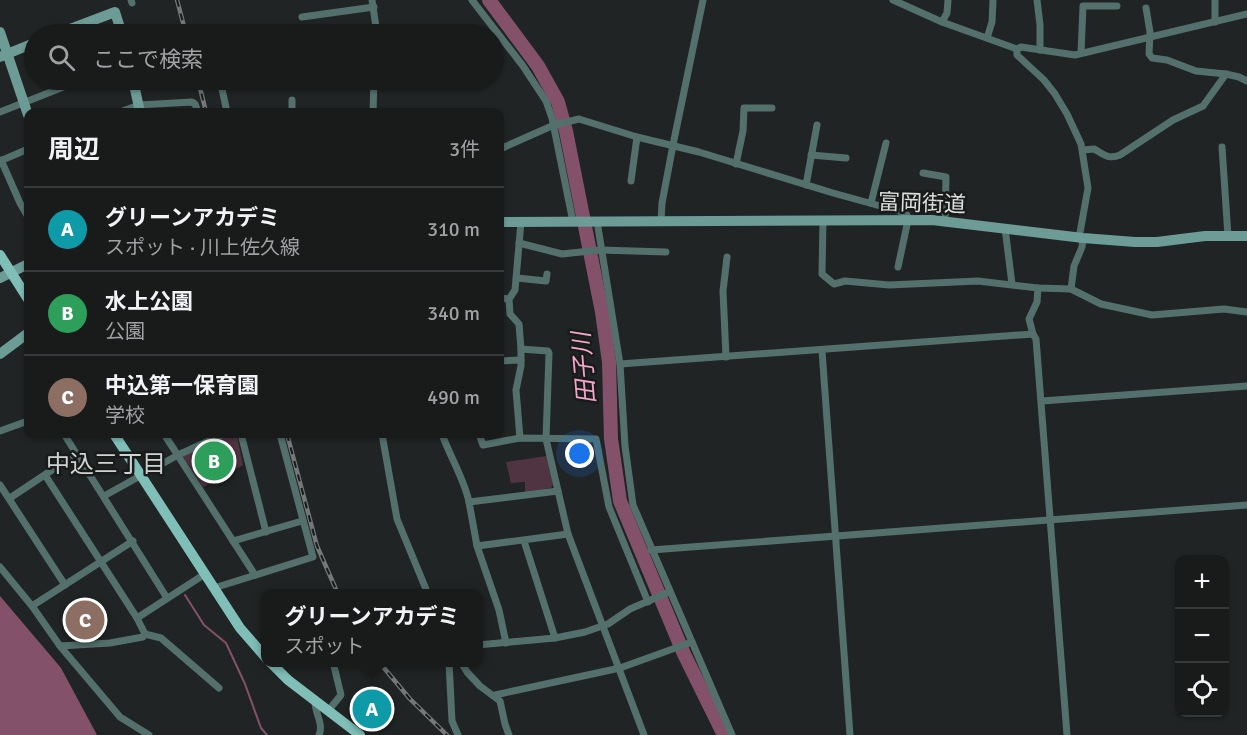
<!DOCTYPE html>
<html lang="ja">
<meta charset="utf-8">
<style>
:root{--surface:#191b1b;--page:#222424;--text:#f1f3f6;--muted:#9fa1a3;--line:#37393a;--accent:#8c9099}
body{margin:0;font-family:Signika,"Noto Sans JP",sans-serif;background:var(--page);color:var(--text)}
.controls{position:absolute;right:18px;bottom:18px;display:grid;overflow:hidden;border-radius:12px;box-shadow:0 2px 4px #0004}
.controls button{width:54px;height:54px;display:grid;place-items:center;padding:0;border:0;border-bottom:2px solid var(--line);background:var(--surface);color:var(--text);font:30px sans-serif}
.you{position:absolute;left:580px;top:454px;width:21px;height:21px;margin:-15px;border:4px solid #fff;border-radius:50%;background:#1a73e8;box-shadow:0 0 0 9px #1a73e833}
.badge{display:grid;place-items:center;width:39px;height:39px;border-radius:50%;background:var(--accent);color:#fff;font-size:20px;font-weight:700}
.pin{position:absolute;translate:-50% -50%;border:3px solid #fff;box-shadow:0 2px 6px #0006}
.popup{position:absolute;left:261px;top:589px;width:222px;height:78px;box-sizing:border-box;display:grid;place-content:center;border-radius:12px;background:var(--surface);filter:drop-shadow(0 2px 4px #0005);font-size:20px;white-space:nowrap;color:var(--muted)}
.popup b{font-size:22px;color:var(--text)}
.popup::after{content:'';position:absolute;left:50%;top:100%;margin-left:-12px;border:12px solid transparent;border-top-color:var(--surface)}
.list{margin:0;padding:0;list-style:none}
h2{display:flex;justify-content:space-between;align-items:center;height:78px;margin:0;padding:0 24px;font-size:26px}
h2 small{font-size:20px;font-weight:400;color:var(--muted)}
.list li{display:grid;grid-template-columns:39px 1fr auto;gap:18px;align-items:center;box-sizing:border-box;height:84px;padding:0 24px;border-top:2px solid var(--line)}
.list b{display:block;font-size:22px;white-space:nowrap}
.list p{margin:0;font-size:20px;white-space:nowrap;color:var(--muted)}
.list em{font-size:20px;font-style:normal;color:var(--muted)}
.icon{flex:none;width:33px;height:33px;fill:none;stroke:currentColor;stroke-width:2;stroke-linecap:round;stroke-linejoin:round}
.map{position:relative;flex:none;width:1247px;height:735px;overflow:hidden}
.search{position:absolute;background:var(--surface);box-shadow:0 2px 4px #0004;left:24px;top:24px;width:480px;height:66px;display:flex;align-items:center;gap:15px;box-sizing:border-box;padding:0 21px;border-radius:33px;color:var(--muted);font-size:22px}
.panel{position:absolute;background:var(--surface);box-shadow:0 2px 4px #0004;left:24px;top:108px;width:480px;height:330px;border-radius:12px}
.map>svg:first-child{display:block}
</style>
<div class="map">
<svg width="1247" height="735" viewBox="0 0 1247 735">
<rect width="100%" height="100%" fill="#212424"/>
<g fill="#513442">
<polygon points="231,434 237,436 243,465 203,487 183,456"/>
<polygon points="547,456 553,484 551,488 525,492 525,482 511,483 506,462"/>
</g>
<polygon fill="#84516a" points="0,596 61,668 97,735 0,735"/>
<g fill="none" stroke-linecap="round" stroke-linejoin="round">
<polyline stroke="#84516a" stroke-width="2" points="185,595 204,625 226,643 245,684 261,728 267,735"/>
<polyline stroke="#84516a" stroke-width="14" points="489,0 538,66 558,102 566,131 602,312 609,362 611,439 620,501 684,654 724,735"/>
<g stroke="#53706d" stroke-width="7">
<polyline points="131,0 132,3"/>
<polyline points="372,0 377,34"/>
<polyline points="472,0 523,66 546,101 552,118 573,222"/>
<polyline points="893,0 942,22 1017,49 1021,47 1075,55 1247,14"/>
<polyline points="1037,0 1040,25 1040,50"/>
<polyline points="1215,0 1215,22"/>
<polyline points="1146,8 1150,32 1149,54 1152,58 1167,60 1196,71 1226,74"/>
<polyline points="302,17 374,7"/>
<polyline points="942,22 947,13 948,0"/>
<polyline points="419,34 419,31"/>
<polyline points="987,38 992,22 993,0"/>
<polyline points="1017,49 1017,55 1044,80 1055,94 1067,114 1081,144 1088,188 1079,238"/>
<polyline points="1081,53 1083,6 1117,6"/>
<polyline points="220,80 227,112"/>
<polyline points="0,112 66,86 76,80"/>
<polyline points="120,112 139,105 192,102 195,104 198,112"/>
<polyline points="292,112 292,100"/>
<polyline points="373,112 374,80"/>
<polyline points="1222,147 1228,236"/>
<polyline points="500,149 554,125 579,119 637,137 699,152 833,193 902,212 907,215 908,220 898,267"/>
<path d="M 1083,150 L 1094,149 C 1104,154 1108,160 1120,155 L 1173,120 L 1203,106 L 1226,74 L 1239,77 L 1247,81"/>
<polyline points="811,155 846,158"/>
<polyline points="1,160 20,203 28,217"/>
<polyline points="0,161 28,149"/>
<polyline points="736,164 743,131 744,108 772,108"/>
<polyline points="923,173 946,177 945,220"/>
<polyline points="631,181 637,137"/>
<polyline points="806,185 817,125"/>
<polyline points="871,203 886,143"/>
<polyline points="597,221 620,364 625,446 633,505 732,735"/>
<polyline points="661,221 662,203 674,140 703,0"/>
<polyline points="823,221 822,274 834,284 845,281 889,285 978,281 1038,288 1071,289 1101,304 1152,315 1224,309 1247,312"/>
<polyline points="521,222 515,290 509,299 510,314 519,324 521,349 548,351 549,353 546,439 568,534 644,735"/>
<polyline points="1005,228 1012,284"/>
<polyline points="519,243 562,254 600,250 666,252"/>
<polyline points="517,278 546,281 547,274"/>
<polyline points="1071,289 1074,266 1082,247 1083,238"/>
<polyline points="500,298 509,299"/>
<polyline points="1033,334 1029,319 1037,302 1038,288"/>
<polyline points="822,351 850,735"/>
<polyline points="726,357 723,291 727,257"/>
<polyline points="500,361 521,360"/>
<polyline points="620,364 1033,334 1036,339 1067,735"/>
<polyline points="1042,401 1247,386"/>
<polyline points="0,431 28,421"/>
<polyline points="64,434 167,598"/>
<polyline points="164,434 255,575"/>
<polyline points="241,434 266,532"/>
<polyline points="382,434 397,519 428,594"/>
<path d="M 442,434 C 450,457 464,478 469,502"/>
<polyline points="479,434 483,445 520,438 596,439 609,507 648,602"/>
<polyline points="520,438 516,390 521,366 521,349"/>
<polyline points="0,485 65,585"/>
<polyline points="104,496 178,455 224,434"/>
<polyline points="10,498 76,454"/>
<polyline points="233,541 302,521"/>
<polyline points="524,541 555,638"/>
<polyline points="477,546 568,534"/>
<polyline points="651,550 1247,505"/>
<polyline points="0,567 32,606 60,646 110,643 143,637 145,634 137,618 45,475"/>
<polyline points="214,588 313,557 280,434"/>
<polyline points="32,606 133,541"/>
<polyline points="137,618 205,574"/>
<polyline points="145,634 161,638 219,688"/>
<polyline points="506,643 499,610 477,546 469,502 558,491"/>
<polyline points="478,645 555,638 585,632 608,624 630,609 669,592"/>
<polyline points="60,646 120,717 149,735"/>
<polyline points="449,662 452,721 458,735"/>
<polyline points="461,662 467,672 480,686 500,701 505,724 509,735"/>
<polyline points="495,695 620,668 692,642"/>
<path d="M 315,702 C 315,714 324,724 319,735"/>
<polyline points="328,711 341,695 334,666 336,662"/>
</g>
<g stroke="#6d9c97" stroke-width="10">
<polyline points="0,32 28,115"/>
<polyline points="57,34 115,12 122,34"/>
<polyline points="0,57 34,43"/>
<polyline points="133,80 140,112"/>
<polyline points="500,222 932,220 1083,238 1135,242 1157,242 1205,236 1247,236"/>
<polyline points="0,278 28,264"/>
<polyline points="0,354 28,333"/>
</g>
<g stroke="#80beb8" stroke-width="10">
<polyline points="0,255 28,299"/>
<polyline points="114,434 240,628 266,658"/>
<polyline points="270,662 288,680 360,735"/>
</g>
<defs>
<g id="rail">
<polyline points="177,0 186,34"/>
<polyline points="198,80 206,112"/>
<polyline points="287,434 317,546 338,594"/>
<polyline points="379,662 410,699 447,735"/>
</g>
</defs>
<use href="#rail" stroke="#757878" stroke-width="4.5"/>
<use href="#rail" stroke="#181b1a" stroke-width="2" stroke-dasharray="7" stroke-linecap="butt"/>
</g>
<g text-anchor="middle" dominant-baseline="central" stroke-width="5" stroke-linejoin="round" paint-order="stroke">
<g font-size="22" fill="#dcdede" stroke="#181b1a">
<text transform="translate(922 203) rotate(2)">富岡街道</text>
</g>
<g font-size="24" font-style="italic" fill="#f4a3ca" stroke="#181b1a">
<text transform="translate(584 368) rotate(-95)">田子川</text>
</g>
<g font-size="24" fill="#cfd2d2" stroke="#181b1a">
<text x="106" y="464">中込三丁目</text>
</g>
</g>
</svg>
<div class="controls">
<button>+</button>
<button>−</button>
<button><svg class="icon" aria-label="locate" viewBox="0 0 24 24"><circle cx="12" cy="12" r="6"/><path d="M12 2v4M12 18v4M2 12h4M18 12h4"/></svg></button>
</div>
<div class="you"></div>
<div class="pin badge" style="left:372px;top:709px;background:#0f9aa8">A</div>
<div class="popup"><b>グリーンアカデミ</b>スポット</div>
<div class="pin badge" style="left:214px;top:461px;background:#2e9e5b">B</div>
<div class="pin badge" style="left:85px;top:620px;background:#8d6e63">C</div>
<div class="search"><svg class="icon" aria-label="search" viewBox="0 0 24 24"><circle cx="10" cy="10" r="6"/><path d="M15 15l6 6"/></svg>ここで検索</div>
<section class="panel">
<h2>周辺<small>3件</small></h2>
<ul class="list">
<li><span class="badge" style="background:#0f9aa8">A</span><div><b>グリーンアカデミ</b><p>スポット · 川上佐久線</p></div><em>310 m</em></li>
<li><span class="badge" style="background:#2e9e5b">B</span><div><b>水上公園</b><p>公園</p></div><em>340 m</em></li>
<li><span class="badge" style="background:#8d6e63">C</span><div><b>中込第一保育園</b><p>学校</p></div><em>490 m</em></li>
</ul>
</section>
</div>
